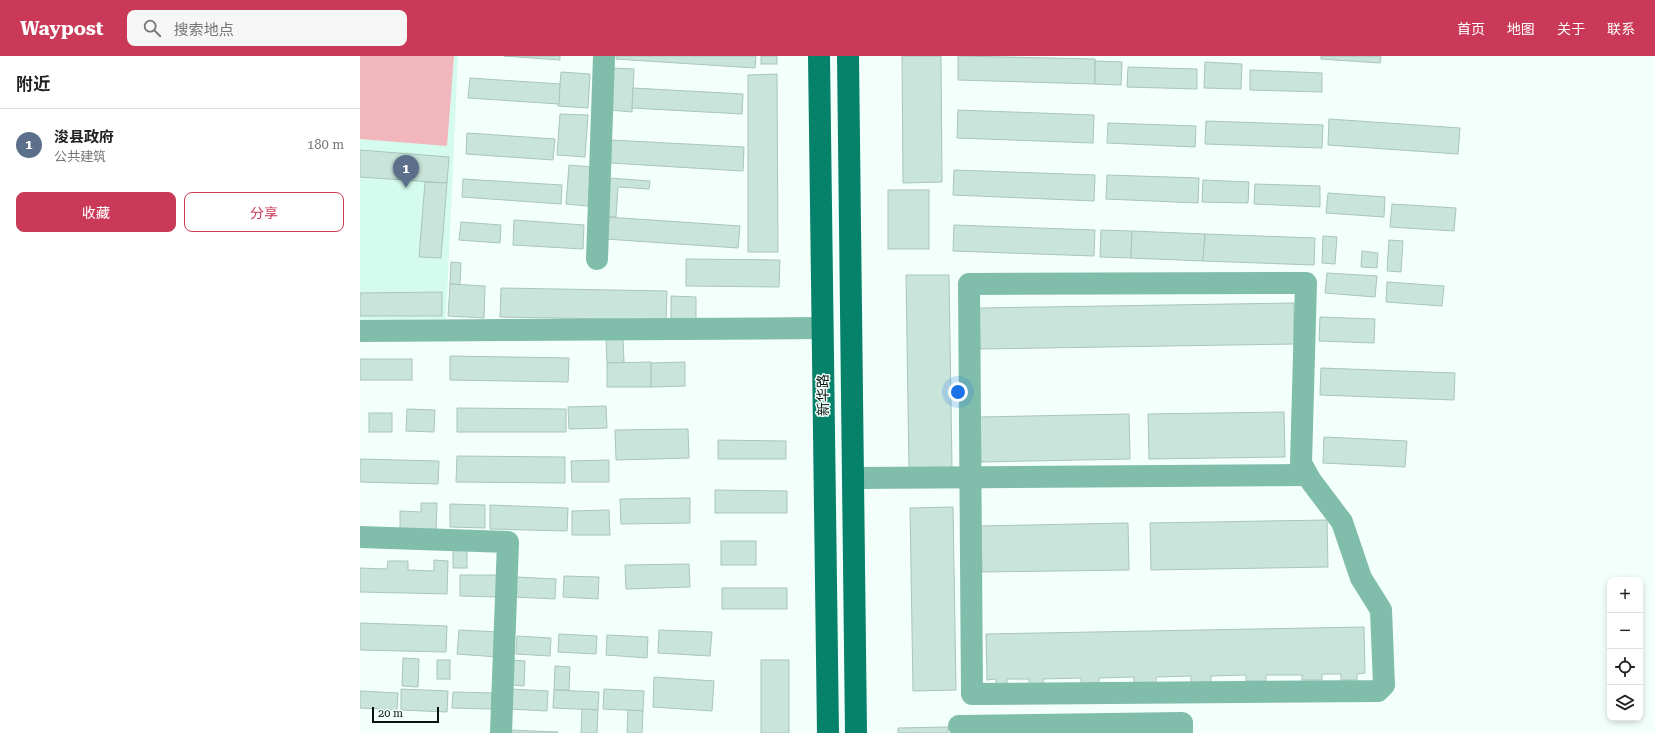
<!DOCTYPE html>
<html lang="zh">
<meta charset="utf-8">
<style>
:root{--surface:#fff;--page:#f6f6f6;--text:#222;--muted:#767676;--line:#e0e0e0;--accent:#ca3a58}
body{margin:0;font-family:"Roboto Serif","Noto Sans SC",serif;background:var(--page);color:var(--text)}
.controls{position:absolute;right:12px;bottom:12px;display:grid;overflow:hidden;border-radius:8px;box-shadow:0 2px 6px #0003}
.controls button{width:36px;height:36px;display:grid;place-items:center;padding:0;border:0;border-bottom:1px solid var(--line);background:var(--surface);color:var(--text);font:20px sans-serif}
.scale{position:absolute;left:12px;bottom:10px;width:67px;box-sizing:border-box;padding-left:4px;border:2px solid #08120f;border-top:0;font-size:11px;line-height:14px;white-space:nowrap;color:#08120f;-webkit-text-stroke:3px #f3fffb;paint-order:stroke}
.you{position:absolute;left:598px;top:336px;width:14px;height:14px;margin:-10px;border:3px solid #fff;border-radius:50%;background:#1a73e8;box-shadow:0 0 0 6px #1a73e833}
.badge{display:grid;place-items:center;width:26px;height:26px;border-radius:50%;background:var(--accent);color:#fff;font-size:13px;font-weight:700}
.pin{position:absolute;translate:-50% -33px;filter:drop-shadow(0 1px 2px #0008)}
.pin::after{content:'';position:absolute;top:21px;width:14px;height:12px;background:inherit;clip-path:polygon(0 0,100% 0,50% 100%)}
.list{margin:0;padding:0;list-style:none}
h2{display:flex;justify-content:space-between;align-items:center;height:52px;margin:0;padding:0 16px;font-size:17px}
h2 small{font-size:13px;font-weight:400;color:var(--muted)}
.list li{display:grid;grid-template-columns:26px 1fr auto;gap:12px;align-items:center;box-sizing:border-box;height:72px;padding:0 16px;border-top:1px solid var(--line)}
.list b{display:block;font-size:15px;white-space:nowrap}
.list p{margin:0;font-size:13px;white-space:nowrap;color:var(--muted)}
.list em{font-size:13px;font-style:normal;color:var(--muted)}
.actions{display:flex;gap:8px;padding:12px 16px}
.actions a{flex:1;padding:9px 0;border:1px solid var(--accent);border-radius:8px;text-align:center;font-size:14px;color:var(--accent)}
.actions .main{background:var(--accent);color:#fff}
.icon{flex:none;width:22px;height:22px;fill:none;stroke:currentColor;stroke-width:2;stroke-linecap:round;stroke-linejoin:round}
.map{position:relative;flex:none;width:1295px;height:677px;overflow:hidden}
header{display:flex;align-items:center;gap:24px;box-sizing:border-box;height:56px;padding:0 20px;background:var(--accent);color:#fff}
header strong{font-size:19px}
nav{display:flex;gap:22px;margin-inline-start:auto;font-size:14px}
.search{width:280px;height:36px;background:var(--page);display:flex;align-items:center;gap:10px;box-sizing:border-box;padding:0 14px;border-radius:8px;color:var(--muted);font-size:15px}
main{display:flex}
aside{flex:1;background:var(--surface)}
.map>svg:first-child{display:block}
</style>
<header>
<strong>Waypost</strong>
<div class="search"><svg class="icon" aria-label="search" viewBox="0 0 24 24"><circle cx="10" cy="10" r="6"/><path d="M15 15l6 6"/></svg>搜索地点</div>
<nav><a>首页</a><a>地图</a><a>关于</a><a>联系</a></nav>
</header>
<main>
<aside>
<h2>附近<small></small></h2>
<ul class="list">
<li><span class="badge" style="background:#5c6f8a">1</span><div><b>浚县政府</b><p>公共建筑</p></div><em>180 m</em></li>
</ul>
<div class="actions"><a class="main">收藏</a><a>分享</a></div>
</aside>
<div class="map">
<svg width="1295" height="677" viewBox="0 0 1295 677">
<rect width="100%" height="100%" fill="#f3fffb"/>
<polygon fill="#d5fbef" points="0,0 98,0 86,263 0,265"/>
<polygon fill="#f1b7bc" points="0,0 94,0 87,90 0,83"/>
<g fill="#c8e4db" stroke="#a9c5bc">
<polygon points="144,0 200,0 200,4"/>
<polygon points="256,0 396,0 395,12 256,3"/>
<rect x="401" y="0" width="16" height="8"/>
<polygon points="542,0 581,0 582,126 543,127"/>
<polygon points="598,0 735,3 735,28 598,24"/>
<polygon points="961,0 1021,0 1020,7 961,3"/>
<polygon points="735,5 762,6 761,29 735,28"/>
<polygon points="845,6 882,8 881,33 844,32"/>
<polygon points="768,11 837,13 837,33 767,31"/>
<polygon points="252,12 274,13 272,56 250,54"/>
<polygon points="890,14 962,17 962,36 890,34"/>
<polygon points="201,16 230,18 228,52 198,50"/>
<polygon points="417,18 418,196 388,196 388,19"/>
<polygon points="110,22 200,28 199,48 108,42"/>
<polygon points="273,32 383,38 382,58 272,52"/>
<polygon points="598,54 734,59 733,87 597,82"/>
<polygon points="200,58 228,59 225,101 197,99"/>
<polygon points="969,63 1100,72 1098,98 968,89"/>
<polygon points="846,65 963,69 962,92 845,88"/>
<polygon points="748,67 836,70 835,91 747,87"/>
<polygon points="107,77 195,83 193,104 106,98"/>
<polygon points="251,84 384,91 383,115 250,107"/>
<polygon points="0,94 89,101 87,127 0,121"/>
<polygon points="209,109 231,111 228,150 206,148"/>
<polygon points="594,114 735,119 734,145 593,139"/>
<polygon points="747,119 839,122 838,147 746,143"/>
<polygon points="249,122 290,125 289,133 258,131 256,161 247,161"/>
<polygon points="103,123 202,129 201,148 102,141"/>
<polygon points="843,124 889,126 888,147 842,146"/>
<polygon points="65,126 87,127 81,202 59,201"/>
<polygon points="895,128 960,130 960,151 894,148"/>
<rect x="528" y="134" width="41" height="59"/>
<polygon points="968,137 1025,141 1024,161 966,157"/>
<polygon points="1032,148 1096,152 1094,175 1030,171"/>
<polygon points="247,161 380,170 378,192 245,183"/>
<polygon points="154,164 224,169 223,193 153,189"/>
<polygon points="101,166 141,169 140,187 99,184"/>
<polygon points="594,169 735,174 734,200 593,195"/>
<polygon points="741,174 772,175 771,202 740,201"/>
<polygon points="772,175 845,178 843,205 771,202"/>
<polygon points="845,178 955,182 954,209 843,205"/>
<polygon points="963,180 977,181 975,208 962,207"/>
<polygon points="1029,184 1043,185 1041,216 1027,215"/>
<polygon points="1002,195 1018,197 1017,212 1001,211"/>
<polygon points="326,203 420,204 419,231 326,230"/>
<polygon points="91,206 101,207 100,229 90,228"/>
<polygon points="967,217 1017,220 1015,241 965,237"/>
<polygon points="546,219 589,219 592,412 549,413"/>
<polygon points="1027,226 1084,230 1082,250 1026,246"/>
<polygon points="90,228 125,230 124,262 88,260"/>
<polygon points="141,232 307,235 306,264 140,261"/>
<polygon points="82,236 82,260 0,260 0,237"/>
<polygon points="311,240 336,241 336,265 311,264"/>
<polygon points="934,247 934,288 620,293 619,252"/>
<polygon points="960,261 1015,263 1014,287 959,285"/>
<polygon points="246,283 263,283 264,307 247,307"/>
<polygon points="90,300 209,302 208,326 90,324"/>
<rect x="0" y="303" width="52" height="21"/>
<polygon points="291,306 291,331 247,331 247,307"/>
<polygon points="325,306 325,330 291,331 291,307"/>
<polygon points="961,312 1095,317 1094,344 960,339"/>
<polygon points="246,350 247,372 209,373 208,351"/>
<polygon points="97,352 206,353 206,376 97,376"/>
<polygon points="47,353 75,354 74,376 46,375"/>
<polygon points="924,356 925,401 789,403 788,358"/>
<rect x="9" y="357" width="23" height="19"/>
<polygon points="769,358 770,403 621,406 620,361"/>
<polygon points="328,373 329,402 256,404 255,374"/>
<polygon points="964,381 1047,385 1045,411 963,407"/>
<polygon points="358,384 426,385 426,403 358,403"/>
<polygon points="97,400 205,401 205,427 96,426"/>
<polygon points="0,403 79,405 78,428 0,426"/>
<polygon points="249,404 249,426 212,426 211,405"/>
<polygon points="355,434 427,435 427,457 355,457"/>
<polygon points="330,442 330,467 261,468 260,443"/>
<polygon points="61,447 77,447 76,474 40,473 40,455 61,456"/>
<polygon points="90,448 125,449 125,472 90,471"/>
<polygon points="130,449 208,452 207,475 130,473"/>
<polygon points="593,451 596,634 553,635 550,452"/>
<polygon points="249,454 250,479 212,479 212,455"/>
<polygon points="967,464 968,511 791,514 790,467"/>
<polygon points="768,467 769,514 622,516 621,470"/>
<rect x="361" y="485" width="35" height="24"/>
<rect x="93" y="489" width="14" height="23"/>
<polygon points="74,504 88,505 87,538 0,536 0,512 27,513 28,505 48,505 48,514 74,515"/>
<polygon points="329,508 330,531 266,533 265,509"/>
<polygon points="100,519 139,519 139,541 100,540"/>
<polygon points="204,520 239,521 238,543 203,541"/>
<polygon points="156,521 196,523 195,543 155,541"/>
<rect x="362" y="532" width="65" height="21"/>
<polygon points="0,567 87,570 86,596 0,594"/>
<polygon points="1004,571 1005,617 997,618 997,624 981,624 981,618 962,618 962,624 942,624 942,619 906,619 906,625 886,625 886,619 851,620 851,626 831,626 831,620 796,621 796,627 774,627 774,621 739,622 739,628 721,628 721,622 683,623 684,629 669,629 669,623 647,623 647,629 636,629 636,623 627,624 626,578"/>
<polygon points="99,574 139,576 137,601 97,598"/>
<polygon points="299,574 352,576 350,600 298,597"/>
<polygon points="199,578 237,580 236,598 198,596"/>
<polygon points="247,579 288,581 287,602 246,599"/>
<polygon points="157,580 191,582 190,600 156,598"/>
<polygon points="43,602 59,603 58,631 42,630"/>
<rect x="77" y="604" width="13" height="19"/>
<polygon points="152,604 165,605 164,630 151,629"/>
<rect x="401" y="604" width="28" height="73"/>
<polygon points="195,610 210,611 209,634 194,634"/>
<polygon points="294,621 354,625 352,655 293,651"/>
<polygon points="41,633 88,635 87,656 41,654"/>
<polygon points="150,633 188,635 187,655 149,653"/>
<polygon points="244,633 284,635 283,655 243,653"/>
<polygon points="194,634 239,636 238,654 193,652"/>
<polygon points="0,635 38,637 37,654 0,652"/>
<polygon points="93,636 132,637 131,653 92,652"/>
<polygon points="222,653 238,654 237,677 221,677"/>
<polygon points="268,654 283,655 282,677 267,677"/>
<polygon points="588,671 588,677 538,677 538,672"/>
<polygon points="149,674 198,676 197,677 149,677"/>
</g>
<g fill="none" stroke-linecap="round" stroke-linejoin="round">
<g stroke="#81bdab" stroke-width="22">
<polyline points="237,203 244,0"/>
<polygon points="946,227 941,407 951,425 982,466 1001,522 1021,554 1024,629 1018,635 612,638 609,228"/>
<polyline points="0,275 462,272"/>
<polyline points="493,422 947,419"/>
<polyline points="0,481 148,486 141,677"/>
<polyline points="599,670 822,667 822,677"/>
</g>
<g stroke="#07826a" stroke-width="22">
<polyline points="459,0 468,677"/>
<polyline points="488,0 496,677"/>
</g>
</g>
<g text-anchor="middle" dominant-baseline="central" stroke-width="3" stroke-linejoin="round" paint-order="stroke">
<g font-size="14" fill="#08120f" stroke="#f3fffb">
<text transform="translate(463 339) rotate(-91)">新华路</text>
</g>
</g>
</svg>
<div class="controls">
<button>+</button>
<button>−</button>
<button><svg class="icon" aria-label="locate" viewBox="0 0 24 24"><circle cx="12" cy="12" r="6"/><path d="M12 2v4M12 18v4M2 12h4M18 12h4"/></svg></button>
<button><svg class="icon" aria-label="layers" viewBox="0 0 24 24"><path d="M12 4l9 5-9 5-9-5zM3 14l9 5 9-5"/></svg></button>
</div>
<div class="scale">20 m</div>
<div class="you"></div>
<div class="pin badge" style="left:46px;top:132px;background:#5c6f8a">1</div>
</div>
</main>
